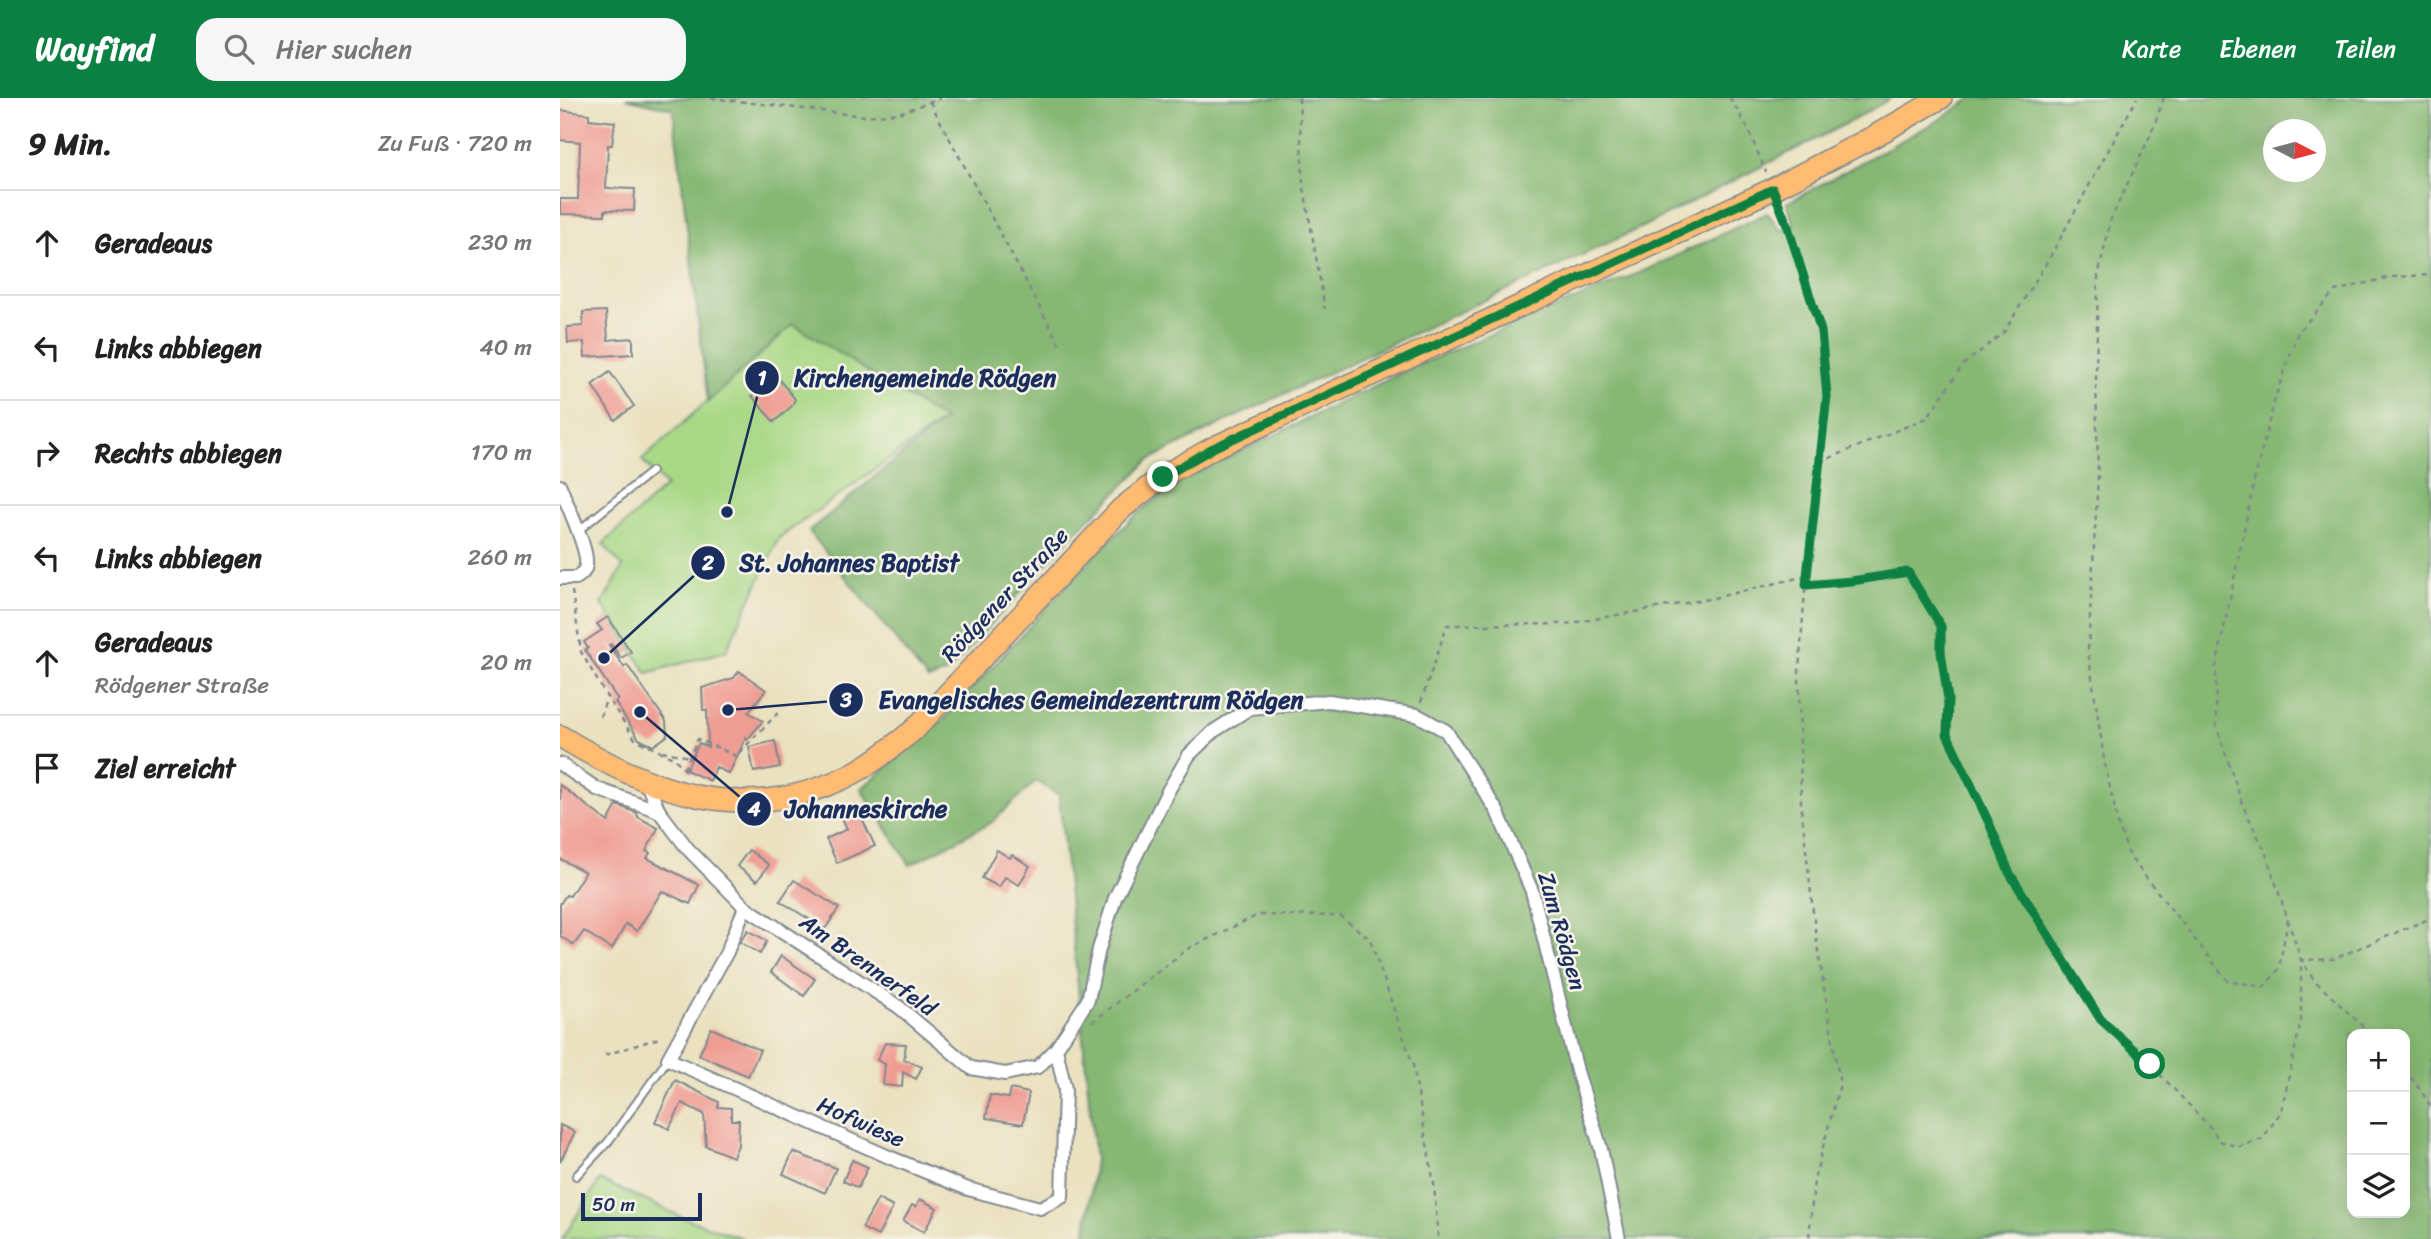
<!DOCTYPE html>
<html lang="de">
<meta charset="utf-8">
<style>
:root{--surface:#fff;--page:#f6f6f6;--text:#222;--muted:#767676;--line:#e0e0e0;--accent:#0b8043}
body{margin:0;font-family:Sriracha,sans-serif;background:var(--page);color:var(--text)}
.controls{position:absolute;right:21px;bottom:21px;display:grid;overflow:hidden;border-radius:14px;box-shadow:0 7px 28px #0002}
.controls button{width:63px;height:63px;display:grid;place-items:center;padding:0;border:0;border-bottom:2px solid var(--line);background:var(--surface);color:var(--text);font:35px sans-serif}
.compass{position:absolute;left:1703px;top:21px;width:63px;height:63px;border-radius:50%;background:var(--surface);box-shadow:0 7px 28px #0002;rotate:96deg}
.scale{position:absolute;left:21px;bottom:18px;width:121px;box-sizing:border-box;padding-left:7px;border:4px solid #1b2f5e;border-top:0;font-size:19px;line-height:24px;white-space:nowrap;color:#1b2f5e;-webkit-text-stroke:5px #f7f3e8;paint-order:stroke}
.stop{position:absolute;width:21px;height:21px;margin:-16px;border:5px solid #0b8043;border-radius:50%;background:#fff}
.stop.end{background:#0b8043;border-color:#fff;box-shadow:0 2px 7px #0008}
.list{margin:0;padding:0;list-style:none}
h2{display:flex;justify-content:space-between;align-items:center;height:91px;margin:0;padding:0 28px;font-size:30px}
h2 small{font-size:23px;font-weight:400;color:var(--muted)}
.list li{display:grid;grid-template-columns:46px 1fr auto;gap:21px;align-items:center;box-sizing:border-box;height:105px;padding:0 28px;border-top:2px solid var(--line)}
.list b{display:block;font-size:26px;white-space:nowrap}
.list p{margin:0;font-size:23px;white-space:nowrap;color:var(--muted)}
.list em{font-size:23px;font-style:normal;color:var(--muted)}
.icon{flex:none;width:38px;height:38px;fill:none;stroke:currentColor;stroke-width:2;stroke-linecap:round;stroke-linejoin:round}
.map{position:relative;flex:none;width:1871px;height:1141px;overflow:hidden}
header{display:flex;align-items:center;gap:42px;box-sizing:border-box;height:98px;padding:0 35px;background:var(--accent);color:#fff}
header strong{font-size:33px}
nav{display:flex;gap:38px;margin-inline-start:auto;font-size:24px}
.search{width:490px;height:63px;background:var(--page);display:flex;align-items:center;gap:18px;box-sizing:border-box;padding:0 24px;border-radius:21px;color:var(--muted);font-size:26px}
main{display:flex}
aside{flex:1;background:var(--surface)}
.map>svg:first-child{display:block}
</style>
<header>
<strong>Wayfind</strong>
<div class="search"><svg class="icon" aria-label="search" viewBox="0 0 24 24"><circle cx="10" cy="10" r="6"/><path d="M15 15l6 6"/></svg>Hier suchen</div>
<nav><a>Karte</a><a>Ebenen</a><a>Teilen</a></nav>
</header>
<main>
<aside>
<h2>9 Min.<small>Zu Fuß · 720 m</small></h2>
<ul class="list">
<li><svg class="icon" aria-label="ahead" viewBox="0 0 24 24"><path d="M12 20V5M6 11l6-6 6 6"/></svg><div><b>Geradeaus</b></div><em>230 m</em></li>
<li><svg class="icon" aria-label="left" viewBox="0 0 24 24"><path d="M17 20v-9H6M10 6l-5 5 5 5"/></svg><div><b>Links abbiegen</b></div><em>40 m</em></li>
<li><svg class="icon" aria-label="right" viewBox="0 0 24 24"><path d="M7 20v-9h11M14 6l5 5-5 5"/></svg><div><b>Rechts abbiegen</b></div><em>170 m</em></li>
<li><svg class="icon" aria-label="left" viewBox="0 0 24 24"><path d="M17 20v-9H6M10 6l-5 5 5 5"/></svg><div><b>Links abbiegen</b></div><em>260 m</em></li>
<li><svg class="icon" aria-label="ahead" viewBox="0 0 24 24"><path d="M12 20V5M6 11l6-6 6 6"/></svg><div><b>Geradeaus</b><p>Rödgener Straße</p></div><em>20 m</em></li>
<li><svg class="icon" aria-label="arrive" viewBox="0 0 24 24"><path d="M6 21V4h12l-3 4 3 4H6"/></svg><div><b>Ziel erreicht</b></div></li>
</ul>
</aside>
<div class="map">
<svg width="1871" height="1141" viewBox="0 0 1871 1141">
<rect width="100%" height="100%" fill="#f7f3e8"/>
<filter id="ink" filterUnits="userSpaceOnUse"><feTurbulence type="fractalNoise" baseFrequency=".0143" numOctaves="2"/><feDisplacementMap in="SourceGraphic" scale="14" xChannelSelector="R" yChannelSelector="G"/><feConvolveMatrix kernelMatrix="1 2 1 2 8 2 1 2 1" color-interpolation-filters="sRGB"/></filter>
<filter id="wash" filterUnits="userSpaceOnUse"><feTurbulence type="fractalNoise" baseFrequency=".00686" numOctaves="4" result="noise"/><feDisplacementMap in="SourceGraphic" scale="28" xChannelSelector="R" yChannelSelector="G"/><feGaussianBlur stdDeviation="1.57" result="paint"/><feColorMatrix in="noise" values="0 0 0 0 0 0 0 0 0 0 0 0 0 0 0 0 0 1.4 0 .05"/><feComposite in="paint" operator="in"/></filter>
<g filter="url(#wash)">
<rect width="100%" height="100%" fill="#e9e1bf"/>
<g fill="#a9d886" stroke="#628472" stroke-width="2">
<polygon points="233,226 384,322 219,440 166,553 87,575 42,506 63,469 43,446 106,388 82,362"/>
<polygon points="40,1082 124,1120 184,1141 2,1141"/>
</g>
<g fill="#86b873" stroke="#507468" stroke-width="2" fill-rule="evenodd">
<polygon points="66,0 1331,0 1293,22 1082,129 662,325 589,362 501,449 388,574 368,582 249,433 384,322 233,226 148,304 113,11"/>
<path d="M 1413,0 L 1871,0 L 1871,1141 L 525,1141 L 535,1062 L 499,697 L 476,683 L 432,724 L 350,767 L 301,691 L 385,620 L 539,453 L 578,415 L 614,386 L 851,270 L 1088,171 L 1207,115 L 1222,133 L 1234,127 L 1227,105 L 1374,25 ZM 1714,32 L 1756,32 L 1756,74 L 1714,74 ZM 1792,936 L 1845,936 L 1845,1115 L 1792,1115 Z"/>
</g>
<g id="blocks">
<g fill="#ef9c93">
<polygon points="0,12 29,16 29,21 55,24 52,47 48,47 46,90 75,91 74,113 45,112 45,117 0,116 0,101 18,101 20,44 0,42"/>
<polygon points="46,213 48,242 73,240 73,256 25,259 24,244 8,245 7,229 23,228 23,214"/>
<polygon points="50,274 74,308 55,322 32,287"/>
<polygon points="216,278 235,301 232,308 214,324 192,298"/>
<polygon points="48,519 71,554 61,560 51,546 49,547 64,569 67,567 106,623 107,638 93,648 79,641 55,604 58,602 25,552 28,550 24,544 42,532 37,526"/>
<polygon points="179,573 206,592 188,614 203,623 187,642 186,639 169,676 156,669 150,683 126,672 139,645 148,649 147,612 143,612 142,590 174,580"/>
<polygon points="215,643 220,669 194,674 189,649"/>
<polygon points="0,687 48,724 57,707 77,715 78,719 98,730 86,753 90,755 87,760 139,787 130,806 102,793 77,833 66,826 52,851 24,833 14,847 0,838 0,806 6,797 10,798 25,774 0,761"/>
<polygon points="295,706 315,748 277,765 266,741 287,731 279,713"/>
<polygon points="189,752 209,767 197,783 177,768"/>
<polygon points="437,752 450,760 452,757 470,768 459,787 445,779 439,789 422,780"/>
<polygon points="234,782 279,810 265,831 220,803"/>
<polygon points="188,832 207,843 200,856 180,844"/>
<polygon points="221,858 255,881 244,898 211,874"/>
<polygon points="151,930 200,952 188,978 139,957"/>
<polygon points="325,945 346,946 344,961 362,969 356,981 343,974 342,989 323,987 325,966 317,962"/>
<polygon points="115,982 159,1004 158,1009 171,1010 171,1022 179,1022 178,1047 173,1059 146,1048 144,1016 122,1005 109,1031 95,1024"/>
<polygon points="450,991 469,995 463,1026 426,1020 430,997 448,1000"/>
<polygon points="0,1027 15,1034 0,1064"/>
<polygon points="233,1054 276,1070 265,1095 223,1076"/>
<polygon points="292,1062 308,1069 298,1090 283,1083"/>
<polygon points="318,1101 333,1109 318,1138 302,1130"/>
<polygon points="360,1101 377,1110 364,1134 343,1123 352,1107 356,1109"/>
</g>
</g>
</g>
<g filter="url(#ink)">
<use href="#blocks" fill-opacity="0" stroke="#82888e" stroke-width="2"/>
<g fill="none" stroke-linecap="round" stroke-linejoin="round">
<defs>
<g id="lane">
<polyline points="18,433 92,373"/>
<polyline points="16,1078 48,1044 108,961"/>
</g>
<g id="street">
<path d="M 0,388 C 6,405 29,452 26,467 C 25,474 21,477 16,480 L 0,480"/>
<polyline points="0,666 37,691 99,713"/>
<polyline points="86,684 99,713 128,751 185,809 339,909 411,970 445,976 478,969 496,951 528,902 539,851 555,800 608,693 629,657 654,633 690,610 769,603 857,617 886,633 937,713 972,793 1017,973 1041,1051 1059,1141"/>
<polyline points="185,809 167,854 108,961 329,1059 408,1091 480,1110 502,1099 505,991 496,951"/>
</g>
<path id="primary" d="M 0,638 C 90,693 180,729 284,680 C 310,668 332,649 355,631 L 561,411 L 603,378 L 653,350 L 1213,91 L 1313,39 L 1381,0"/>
</defs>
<use href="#lane" stroke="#82888e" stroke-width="10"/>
<use href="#street" stroke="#82888e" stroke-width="16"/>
<use href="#primary" stroke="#82888e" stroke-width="24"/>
<g stroke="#82888e" stroke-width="2.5" stroke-dasharray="5 5" stroke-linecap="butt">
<polyline points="151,0 304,18 339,15 380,0"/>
<polyline points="739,0 743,84 765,211"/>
<polyline points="1170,0 1186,27 1206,74"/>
<polyline points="1604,0 1590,38 1551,121 1538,178 1536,276 1538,379 1528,553 1545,667 1559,730 1570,759 1668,883 1704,889 1719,871 1728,821"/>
<polyline points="370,4 500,247"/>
<polyline points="1220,109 1261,233 1267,298 1246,478 1239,573 1241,707 1256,840 1280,986 1254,1082 1249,1141"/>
<polyline points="1260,364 1367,320 1403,267 1444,234 1490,159 1577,0"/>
<polyline points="1246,487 1292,483 1348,474 1381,529 1381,554 1388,601 1387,636 1430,727 1449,774 1541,922 1590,966 1650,1029 1660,1043 1679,1049 1702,1041 1721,1014 1741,924 1741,862 1773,861 1871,820"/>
<polyline points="12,493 21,554 47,599 75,641 115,661 128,675"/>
<polyline points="861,604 887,527 1006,526 1154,500 1246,478"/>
<polyline points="40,619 47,599"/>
<polyline points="102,653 129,659"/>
<polyline points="124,671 138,641 176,658 219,614"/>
<polyline points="532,924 629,850 698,817 780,818 810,841 853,967 874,1086 878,1141"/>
<polyline points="1811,936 1754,882 1741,862 1705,753 1683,708 1656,627 1656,569 1695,379 1715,300 1738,234 1775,193 1830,179 1871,177"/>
<polyline points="45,957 102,939"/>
<polyline points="1845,971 1868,1003 1871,1010"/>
</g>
<use href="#lane" stroke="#fff" stroke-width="6"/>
<use href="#street" stroke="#fff" stroke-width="12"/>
<use href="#primary" stroke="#febb71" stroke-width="21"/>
</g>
</g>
<g fill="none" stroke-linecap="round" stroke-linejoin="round" filter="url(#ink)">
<polyline stroke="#0b8043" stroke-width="9" points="603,379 653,350 1213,91 1228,129 1261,233 1267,298 1246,487 1292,483 1348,474 1381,528 1381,554 1388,601 1387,636 1430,727 1449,774 1541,922 1590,966"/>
</g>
<g text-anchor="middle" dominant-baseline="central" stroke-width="5" stroke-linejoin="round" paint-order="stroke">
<g font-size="23" fill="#1b2f5e" stroke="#f7f3e8">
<text transform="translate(445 497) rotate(-47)">Rödgener Straße</text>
<text transform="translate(1002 833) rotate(74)">Zum Rödgen</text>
<text transform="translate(308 867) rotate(35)">Am Brennerfeld</text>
<text transform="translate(301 1024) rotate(24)">Hofwiese</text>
</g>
</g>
<path fill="none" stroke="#1b2f5e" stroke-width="2.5" d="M167 414L202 280M44 560L148 465M168 612L286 602M80 614L194 711"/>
<g fill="#1b2f5e" stroke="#f7f3e8" stroke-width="2.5">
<circle cx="167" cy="414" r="7"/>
<circle cx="44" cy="560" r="7"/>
<circle cx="168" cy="612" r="7"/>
<circle cx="80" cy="614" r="7"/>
<circle cx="202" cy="280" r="18"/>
<circle cx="148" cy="465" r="18"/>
<circle cx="286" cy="602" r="18"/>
<circle cx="194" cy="711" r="18"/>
</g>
<g font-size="21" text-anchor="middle" font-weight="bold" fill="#fff">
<text x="202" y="287">1</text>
<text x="148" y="472">2</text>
<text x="286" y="609">3</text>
<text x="194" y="718">4</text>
</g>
<g font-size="24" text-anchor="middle" font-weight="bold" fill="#1b2f5e" stroke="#f7f3e8" stroke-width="5" stroke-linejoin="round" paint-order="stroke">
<text x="365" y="288">Kirchengemeinde Rödgen</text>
<text x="289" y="473">St. Johannes Baptist</text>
<text x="531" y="610">Evangelisches Gemeindezentrum Rödgen</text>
<text x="306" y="719">Johanneskirche</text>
</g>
</svg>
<div class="controls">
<button>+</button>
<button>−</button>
<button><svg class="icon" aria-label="layers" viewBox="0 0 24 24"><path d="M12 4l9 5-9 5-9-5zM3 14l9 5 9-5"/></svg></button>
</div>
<svg class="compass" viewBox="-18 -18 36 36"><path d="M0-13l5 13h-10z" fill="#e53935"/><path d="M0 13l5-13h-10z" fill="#767676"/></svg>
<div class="scale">50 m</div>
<div class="stop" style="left:1590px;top:966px"></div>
<div class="stop end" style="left:603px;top:379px"></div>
</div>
</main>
